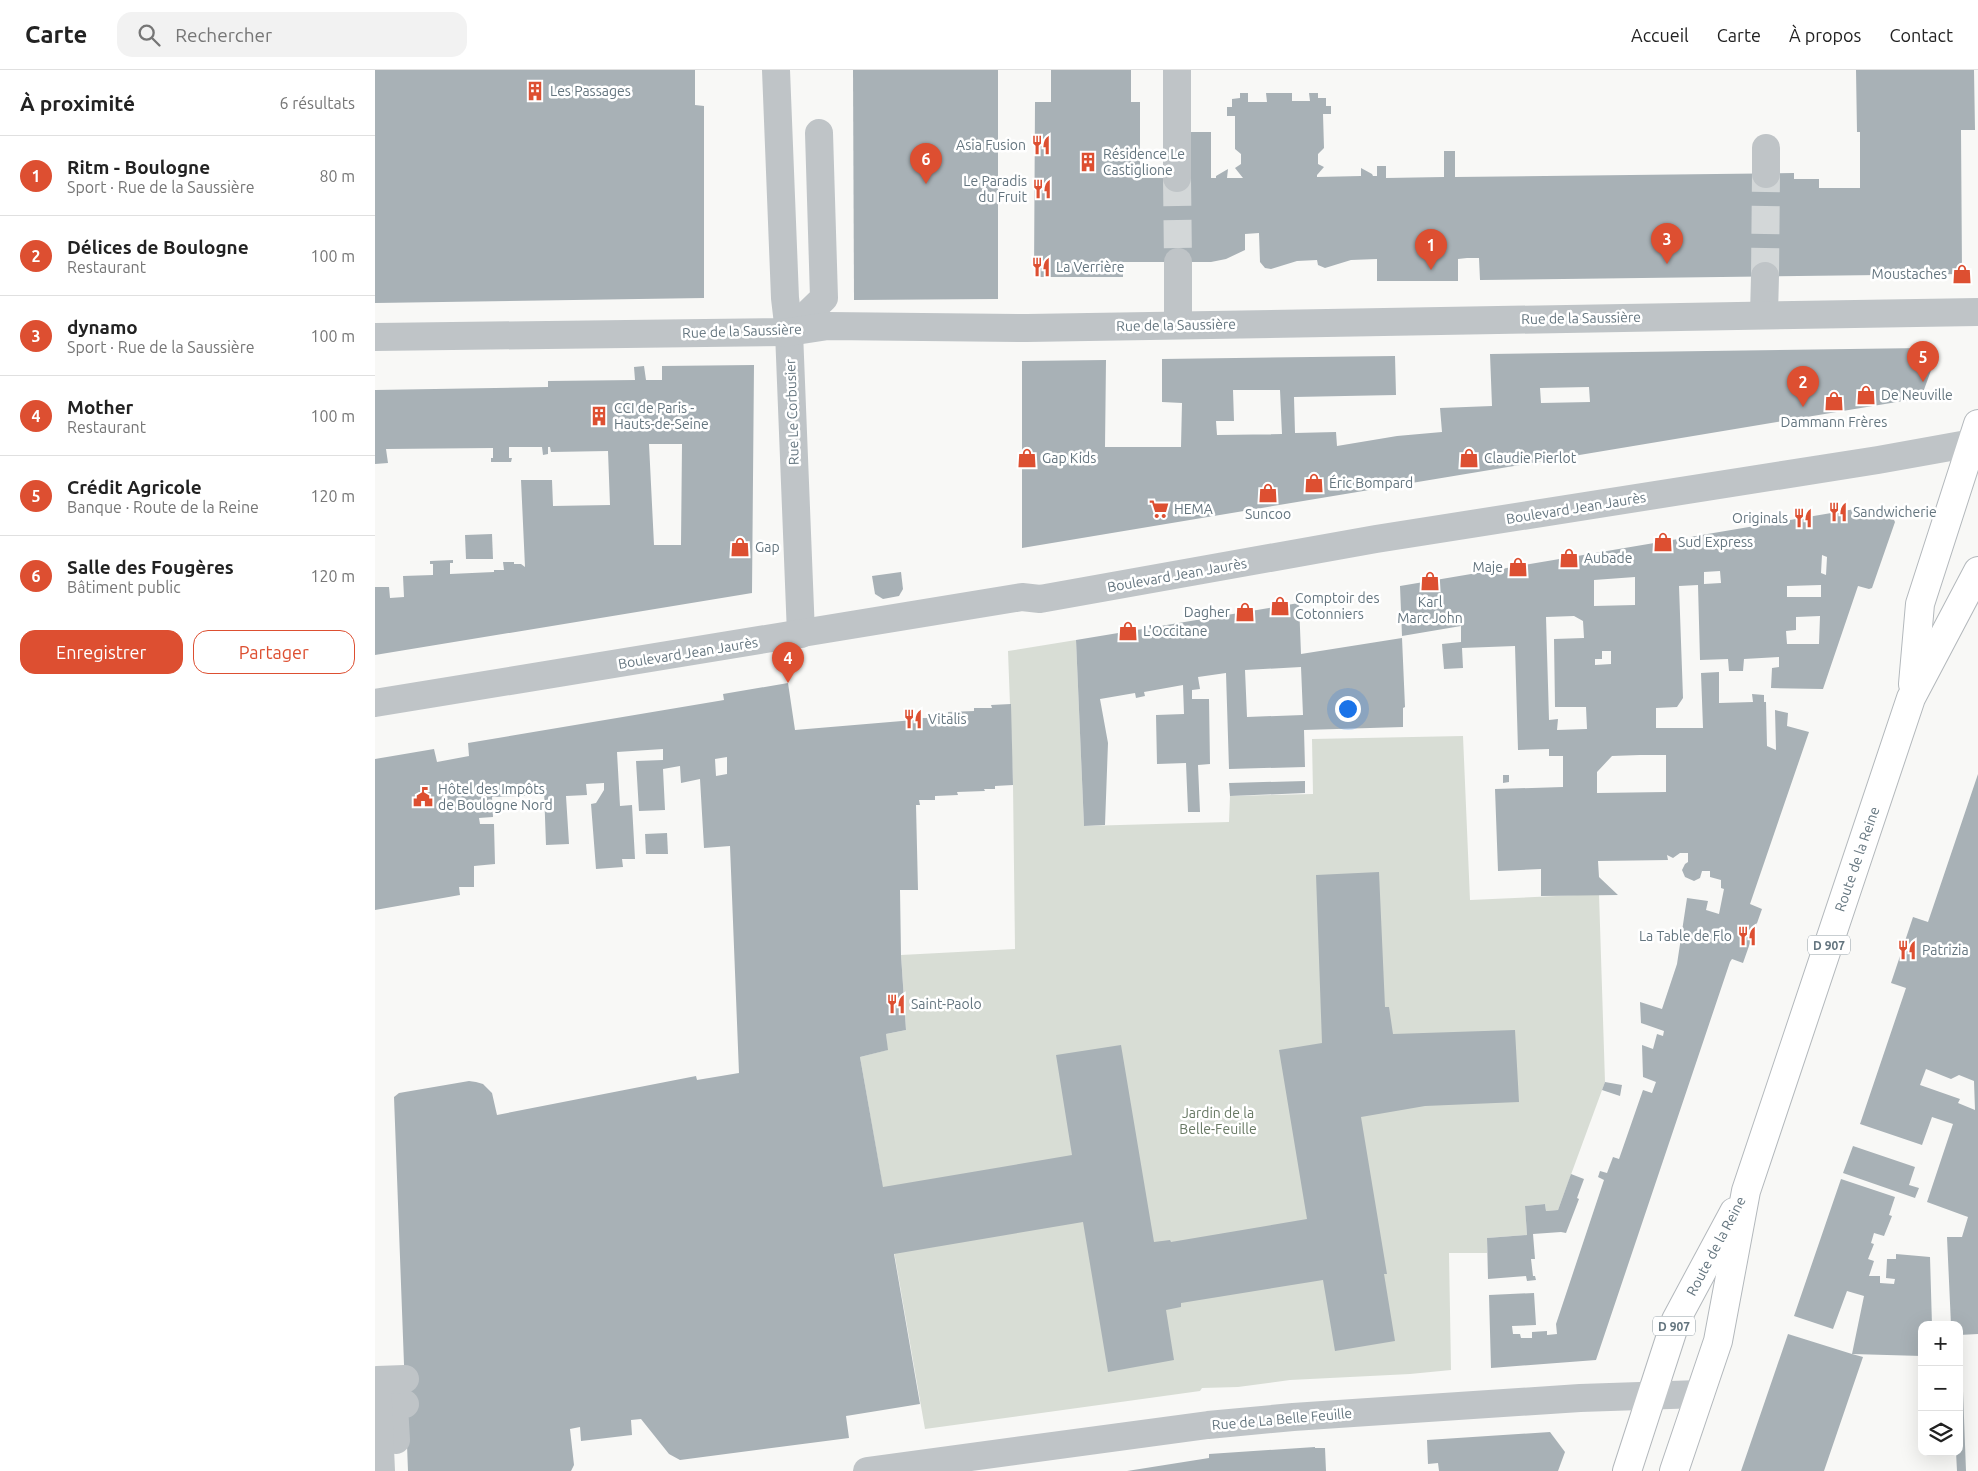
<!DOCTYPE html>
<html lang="fr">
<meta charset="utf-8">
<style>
:root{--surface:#fff;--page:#f2f2f2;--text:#222;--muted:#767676;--line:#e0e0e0;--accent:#dd4f31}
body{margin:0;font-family:Ubuntu,sans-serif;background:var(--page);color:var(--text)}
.controls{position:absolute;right:15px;bottom:15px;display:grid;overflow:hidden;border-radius:10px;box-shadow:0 5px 20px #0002}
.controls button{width:45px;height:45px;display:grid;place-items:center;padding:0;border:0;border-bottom:1px solid var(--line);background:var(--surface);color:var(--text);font:25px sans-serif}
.you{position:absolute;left:972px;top:638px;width:18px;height:18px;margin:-12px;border:4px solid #fff;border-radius:50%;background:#1a73e8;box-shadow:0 0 0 8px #1a73e833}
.badge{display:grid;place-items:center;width:32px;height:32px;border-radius:50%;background:var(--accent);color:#fff;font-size:16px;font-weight:700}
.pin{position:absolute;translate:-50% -41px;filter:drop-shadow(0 1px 2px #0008)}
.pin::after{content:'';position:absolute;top:26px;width:18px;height:15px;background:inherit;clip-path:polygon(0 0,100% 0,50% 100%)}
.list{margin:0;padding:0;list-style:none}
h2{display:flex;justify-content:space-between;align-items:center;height:65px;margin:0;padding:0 20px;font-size:21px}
h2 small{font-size:16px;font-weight:400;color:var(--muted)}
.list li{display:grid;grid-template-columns:32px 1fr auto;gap:15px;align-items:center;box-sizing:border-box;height:80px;padding:0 20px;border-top:1px solid var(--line)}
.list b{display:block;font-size:19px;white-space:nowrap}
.list p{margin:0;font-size:16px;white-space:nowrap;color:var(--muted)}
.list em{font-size:16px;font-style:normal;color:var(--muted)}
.actions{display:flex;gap:10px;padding:15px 20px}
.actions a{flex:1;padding:11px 0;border:1px solid var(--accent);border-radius:15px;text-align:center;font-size:18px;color:var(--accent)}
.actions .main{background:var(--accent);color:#fff}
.icon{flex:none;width:28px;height:28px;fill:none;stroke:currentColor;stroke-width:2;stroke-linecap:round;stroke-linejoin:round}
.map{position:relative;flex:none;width:1603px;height:1401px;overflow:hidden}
header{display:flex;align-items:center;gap:30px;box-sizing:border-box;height:70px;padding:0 25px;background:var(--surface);border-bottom:1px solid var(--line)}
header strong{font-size:24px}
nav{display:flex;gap:28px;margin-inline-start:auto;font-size:18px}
.search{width:350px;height:45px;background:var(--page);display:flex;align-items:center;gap:12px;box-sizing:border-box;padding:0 18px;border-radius:15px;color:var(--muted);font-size:19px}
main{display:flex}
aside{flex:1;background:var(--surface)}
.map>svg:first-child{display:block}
</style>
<header>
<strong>Carte</strong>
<div class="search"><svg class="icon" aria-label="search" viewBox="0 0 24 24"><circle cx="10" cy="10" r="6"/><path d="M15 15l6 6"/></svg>Rechercher</div>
<nav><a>Accueil</a><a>Carte</a><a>À propos</a><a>Contact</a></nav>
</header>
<main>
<aside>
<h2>À proximité<small>6 résultats</small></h2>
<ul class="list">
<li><span class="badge">1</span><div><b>Ritm - Boulogne</b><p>Sport · Rue de la Saussière</p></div><em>80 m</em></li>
<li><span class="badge">2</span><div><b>Délices de Boulogne</b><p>Restaurant</p></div><em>100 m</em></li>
<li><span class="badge">3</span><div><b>dynamo</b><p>Sport · Rue de la Saussière</p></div><em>100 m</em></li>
<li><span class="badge">4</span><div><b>Mother</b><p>Restaurant</p></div><em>100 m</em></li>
<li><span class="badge">5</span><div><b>Crédit Agricole</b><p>Banque · Route de la Reine</p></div><em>120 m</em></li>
<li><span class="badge">6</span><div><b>Salle des Fougères</b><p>Bâtiment public</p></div><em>120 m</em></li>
</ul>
<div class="actions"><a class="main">Enregistrer</a><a>Partager</a></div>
</aside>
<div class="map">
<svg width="1603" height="1401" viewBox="0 0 1603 1401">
<rect width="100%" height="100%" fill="#f8f8f6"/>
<polygon fill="#d8ddd5" points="701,570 709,756 854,752 855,726 938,724 937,669 1088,666 1095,830 1224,824 1230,1012 1183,1140 1171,1141 1170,1134 1150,1136 1152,1165 1112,1168 1112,1183 1074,1183 1076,1300 1035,1304 915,1310 863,1317 827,1318 825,1321 550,1359 485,987 512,980 511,964 531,960 526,885 640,879 638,715 633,581"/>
<g fill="#a8b1b6" fill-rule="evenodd">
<polygon points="0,0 320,0 320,35 329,36 329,228 0,233"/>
<polygon points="478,0 623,0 623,229 479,230"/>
<polygon points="676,0 756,0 756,32 765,32 765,108 814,108 814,62 836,62 836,108 841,108 841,106 853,99 852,108 868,108 860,98 866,94 866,84 860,79 860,46 852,46 852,37 857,37 857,29 865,28 865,23 873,23 873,32 892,32 891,23 917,23 917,31 935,31 934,23 943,23 943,28 951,28 951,36 956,36 956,44 948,44 949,78 943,84 943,94 949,97 942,105 942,107 986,106 986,98 997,104 998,106 1002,106 1002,96 1011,96 1011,108 1069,107 1069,81 1080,81 1080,107 1419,103 1419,109 1444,109 1444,118 1485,118 1485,62 1482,62 1481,0 1599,0 1600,60 1586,60 1587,204 1105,210 1104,188 1092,188 1083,189 1083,211 1002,211 1002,189 976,190 950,198 943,195 942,190 922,191 896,199 890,198 885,192 884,163 870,164 870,180 851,189 836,192 748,192 748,207 659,207 660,32 676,32"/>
<path d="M 1547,278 L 1559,292 L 1546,328 L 647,478 L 647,291 L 731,290 L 730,377 L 806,377 L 807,333 L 787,332 L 787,289 L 1020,286 L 1021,325 L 919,327 L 920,363 L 961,362 L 962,376 L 1022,366 L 1067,362 L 1065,338 L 1117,336 L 1115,284 ZM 1214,317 L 1215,332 L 1166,333 L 1165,318 ZM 858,320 L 905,320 L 907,364 L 842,365 L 841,351 L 859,351 Z"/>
<path d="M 379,295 L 377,523 L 0,585 L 0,517 L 14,517 L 15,528 L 29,527 L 28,506 L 58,505 L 58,494 L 55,494 L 55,491 L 78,490 L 78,493 L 75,493 L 75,504 L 119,502 L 119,500 L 129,500 L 128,492 L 139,492 L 139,494 L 146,494 L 150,497 L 146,410 L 177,410 L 178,436 L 235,435 L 233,381 L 176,382 L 175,377 L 173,377 L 173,384 L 168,385 L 167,377 L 134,377 L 134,388 L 137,388 L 136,392 L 116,392 L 116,388 L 118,388 L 118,378 L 11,379 L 13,393 L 0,394 L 0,320 L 173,317 L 173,311 L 260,310 L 259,297 L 269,296 L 271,310 L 287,310 L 287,296 ZM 274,374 L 307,374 L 306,475 L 279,475 Z"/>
<path d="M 1486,438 L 1519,450 L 1520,452 L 1497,518 L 1494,519 L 1483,516 L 1448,619 L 1396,618 L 1397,598 L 1404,597 L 1404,587 L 1369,589 L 1368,601 L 1354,601 L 1353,589 L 1325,590 L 1323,515 L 1304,516 L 1308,628 L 1302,637 L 1281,638 L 1281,658 L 1328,658 L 1326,603 L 1344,602 L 1344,633 L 1378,632 L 1377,624 L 1389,625 L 1389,632 L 1391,632 L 1392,676 L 1401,680 L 1400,640 L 1413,643 L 1412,656 L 1434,662 L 1375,834 L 1387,839 L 1368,893 L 1357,889 L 1355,892 L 1221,1290 L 1116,1298 L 1114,1225 L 1159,1223 L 1161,1255 L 1137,1256 L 1138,1264 L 1145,1264 L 1146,1268 L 1157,1268 L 1157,1262 L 1172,1261 L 1172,1265 L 1182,1264 L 1181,1254 L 1229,1110 L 1223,1107 L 1225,1101 L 1232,1103 L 1238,1087 L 1244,1089 L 1268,1020 L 1277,1023 L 1281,1012 L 1268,1007 L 1267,975 L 1278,979 L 1282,964 L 1288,966 L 1289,961 L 1266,953 L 1265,932 L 1287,939 L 1302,894 L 1312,828 L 1333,831 L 1331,840 L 1344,844 L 1349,819 L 1346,818 L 1346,810 L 1335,807 L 1335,801 L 1327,801 L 1325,808 L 1319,811 L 1310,807 L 1307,800 L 1310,794 L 1313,792 L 1313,783 L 1305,783 L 1298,788 L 1292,785 L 1293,790 L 1223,791 L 1224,807 L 1243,825 L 1166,826 L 1166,799 L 1123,801 L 1120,719 L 1188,717 L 1188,686 L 1174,686 L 1174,679 L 1143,680 L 1140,576 L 1087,578 L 1088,598 L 1069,599 L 1067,574 L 1086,572 L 1086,556 L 1027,566 L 1025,516 ZM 1447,485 L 1452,487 L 1451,505 L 1446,503 ZM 1345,501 L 1346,513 L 1329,514 L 1329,502 ZM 1260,507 L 1260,535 L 1219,536 L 1219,510 ZM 1446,515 L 1446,527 L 1412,527 L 1412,516 ZM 1199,546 L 1208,551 L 1209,568 L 1179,569 L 1180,637 L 1211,637 L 1212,659 L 1182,660 L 1183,649 L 1174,650 L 1171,547 ZM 1445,546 L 1444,574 L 1412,574 L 1411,561 L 1421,560 L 1421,547 ZM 1227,581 L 1236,581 L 1236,594 L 1220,595 L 1220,589 L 1227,589 ZM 1265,685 L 1291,685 L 1291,722 L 1222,723 L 1222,702 L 1237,686 Z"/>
<polygon points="117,464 118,489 91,489 90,465"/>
<polygon points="526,502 528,519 524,526 508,529 500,524 497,506"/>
<path d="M 924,533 L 926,584 L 1027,568 L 1030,637 L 1028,638 L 1028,657 L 929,660 L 930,697 L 854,699 L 851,603 L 823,607 L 825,619 L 817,620 L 817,629 L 834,629 L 835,694 L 823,695 L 825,742 L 813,742 L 811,693 L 782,694 L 781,645 L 809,644 L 808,615 L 769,622 L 770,626 L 761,628 L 760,623 L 725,629 L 733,673 L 730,755 L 709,756 L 701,570 ZM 926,597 L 928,645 L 872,647 L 870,600 Z"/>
<path d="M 413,613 L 420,660 L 539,650 L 539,648 L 555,648 L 554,646 L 573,645 L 573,642 L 599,641 L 599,638 L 617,638 L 616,635 L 636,634 L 638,715 L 620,716 L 620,719 L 609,719 L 610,721 L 582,722 L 583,725 L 560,726 L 560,730 L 544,730 L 545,735 L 541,735 L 543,820 L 525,820 L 526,885 L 531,960 L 511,964 L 513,980 L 485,987 L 508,1117 L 697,1085 L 681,985 L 746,975 L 779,1172 L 795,1170 L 796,1172 L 932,1149 L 904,980 L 947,973 L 941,805 L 1004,802 L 1010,937 L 1014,937 L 1018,964 L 1140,960 L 1144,1032 L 1050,1036 L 986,1047 L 1012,1204 L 1009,1204 L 1020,1271 L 960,1281 L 948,1210 L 806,1233 L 806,1237 L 791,1240 L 799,1290 L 733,1302 L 708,1152 L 519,1184 L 545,1334 L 471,1346 L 474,1368 L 305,1390 L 294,1384 L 266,1349 L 256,1350 L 257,1365 L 206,1371 L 205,1357 L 195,1359 L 199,1395 L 196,1401 L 33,1401 L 19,1027 L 24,1023 L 94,1011 L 101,1012 L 108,1014 L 117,1023 L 122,1045 L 321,1006 L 322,1010 L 364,1003 L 355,776 L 329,778 L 325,709 L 306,713 L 305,696 L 288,699 L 290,740 L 264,741 L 261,691 L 288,690 L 288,679 L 242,682 L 245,736 L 257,735 L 260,789 L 247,789 L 248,797 L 221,799 L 216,734 L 221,733 L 229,720 L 229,713 L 211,714 L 212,725 L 191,726 L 194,774 L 171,775 L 169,720 L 153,720 L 153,723 L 149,726 L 117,727 L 118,747 L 104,748 L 105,754 L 119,754 L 120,794 L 99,796 L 99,817 L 84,817 L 85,825 L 0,840 L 0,689 L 59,679 L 62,692 L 94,686 L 93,673 L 349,630 L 348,624 ZM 352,687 L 352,704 L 341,706 L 340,689 Z"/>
<path d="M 1603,704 L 1603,1264 L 1584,1265 L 1584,1255 L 1576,1255 L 1572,1167 L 1587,1167 L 1593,1147 L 1552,1132 L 1578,1054 L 1557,1047 L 1547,1075 L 1485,1054 L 1531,918 L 1516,913 L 1538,847 L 1553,852 ZM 1551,999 L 1576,1009 L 1584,1005 L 1599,1011 L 1600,1040 L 1583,1033 L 1585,1029 L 1545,1015 Z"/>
<polygon points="1128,705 1134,705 1134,712 1128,713"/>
<polygon points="930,711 930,723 855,726 854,713"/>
<polygon points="292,763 293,784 271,784 270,764"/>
<polygon points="1230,1012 1247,1015 1245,1026 1227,1020"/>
<polygon points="1478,1076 1540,1097 1534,1115 1544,1118 1540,1128 1468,1103"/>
<polygon points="1196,1104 1209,1109 1202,1128 1204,1129 1191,1163 1186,1162 1158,1164 1160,1189 1156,1189 1158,1206 1160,1206 1161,1210 1152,1211 1151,1206 1113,1209 1112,1168 1152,1165 1150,1136 1170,1134 1171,1141 1183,1140"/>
<polygon points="1466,1109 1520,1127 1514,1145 1517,1146 1509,1166 1499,1163 1496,1173 1499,1174 1493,1189 1499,1191 1494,1206 1505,1206 1505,1213 1519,1214 1520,1209 1511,1208 1512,1189 1521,1189 1521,1184 1555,1187 1557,1255 1547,1255 1547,1286 1477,1284 1488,1287 1449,1401 1366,1401 1413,1264 1477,1284 1489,1226 1472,1221 1458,1259 1419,1246"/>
<polygon points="1584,1268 1586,1268 1591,1401 1582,1401 1581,1382 1584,1382"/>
<polygon points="1175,1362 1190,1382 1183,1401 1064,1401 1063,1393 1053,1394 1052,1370"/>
<polygon points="940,1377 940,1378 950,1378 951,1401 752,1401 834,1388 834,1384"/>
</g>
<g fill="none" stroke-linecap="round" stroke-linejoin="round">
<g stroke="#d3d7d8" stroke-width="28" stroke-dasharray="28 14" stroke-linecap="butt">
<polyline points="802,108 803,192"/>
<polyline points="1390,206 1391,104"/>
</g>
<defs>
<g id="major">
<polyline points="1538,614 1545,534 1603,354"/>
<polyline points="1252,1401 1301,1250 1359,1142"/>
<polyline points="1299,1401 1343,1271 1371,1121 1536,628 1603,501"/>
</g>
</defs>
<use href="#major" stroke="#b3b8bc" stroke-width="30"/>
<g stroke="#bfc4c7" stroke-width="28">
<polyline points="401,0 410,228 414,262 426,564"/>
<polyline points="1391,104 1391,78"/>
<polyline points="802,108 802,0"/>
<polyline points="803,192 803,255"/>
<polyline points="1389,244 1390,206"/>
<polyline points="414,262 449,228 444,63"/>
<polyline points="0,267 414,262 453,256 652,258 1603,242"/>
<polyline points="0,633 647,527 665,529 1001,469 1503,390 1603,372"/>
<polyline points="21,1370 19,1335 30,1334"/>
<polyline points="6,1401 2,1310 30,1309"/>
<polyline points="492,1401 833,1355 918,1347 1205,1328 1325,1324"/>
</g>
<use href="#major" stroke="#fff" stroke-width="28"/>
</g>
<defs>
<symbol id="building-bare" viewBox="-9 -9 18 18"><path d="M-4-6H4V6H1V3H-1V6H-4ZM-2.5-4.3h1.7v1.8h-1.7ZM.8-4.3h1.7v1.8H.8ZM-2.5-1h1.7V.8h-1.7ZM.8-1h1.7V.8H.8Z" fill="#dd4f31" stroke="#fff" stroke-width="2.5" paint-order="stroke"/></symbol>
<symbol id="restaurant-bare" viewBox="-9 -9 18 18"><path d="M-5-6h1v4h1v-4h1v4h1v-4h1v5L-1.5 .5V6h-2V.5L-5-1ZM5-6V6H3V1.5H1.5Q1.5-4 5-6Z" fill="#dd4f31" stroke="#fff" stroke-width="2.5" paint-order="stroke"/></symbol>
<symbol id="shop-bare" viewBox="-9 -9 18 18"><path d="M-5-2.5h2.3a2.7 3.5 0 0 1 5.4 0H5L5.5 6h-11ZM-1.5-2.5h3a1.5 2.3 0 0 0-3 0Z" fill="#dd4f31" stroke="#fff" stroke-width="2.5" paint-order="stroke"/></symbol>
<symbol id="supermarket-bare" viewBox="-9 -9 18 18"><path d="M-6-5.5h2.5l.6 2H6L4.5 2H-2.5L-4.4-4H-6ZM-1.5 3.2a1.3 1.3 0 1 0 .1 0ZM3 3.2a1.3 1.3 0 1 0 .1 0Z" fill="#dd4f31" stroke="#fff" stroke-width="2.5" paint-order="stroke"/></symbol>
<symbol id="civic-bare" viewBox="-9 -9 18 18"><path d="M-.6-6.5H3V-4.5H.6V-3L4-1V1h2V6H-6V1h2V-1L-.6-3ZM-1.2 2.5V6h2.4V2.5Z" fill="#dd4f31" stroke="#fff" stroke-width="2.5" paint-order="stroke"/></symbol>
</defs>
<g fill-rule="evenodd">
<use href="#building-bare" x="146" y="7" width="28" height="28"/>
<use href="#restaurant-bare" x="652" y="61" width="28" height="28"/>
<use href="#building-bare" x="699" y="78" width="28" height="28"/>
<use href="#restaurant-bare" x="653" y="105" width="28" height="28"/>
<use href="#restaurant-bare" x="652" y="183" width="28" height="28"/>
<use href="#shop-bare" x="1573" y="190" width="28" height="28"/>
<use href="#shop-bare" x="1477" y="311" width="28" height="28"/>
<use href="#shop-bare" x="1445" y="317" width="28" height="28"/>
<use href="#building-bare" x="210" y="332" width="28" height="28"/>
<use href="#shop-bare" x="638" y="374" width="28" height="28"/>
<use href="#shop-bare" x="1080" y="374" width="28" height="28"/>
<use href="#shop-bare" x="925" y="399" width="28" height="28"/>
<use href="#shop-bare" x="879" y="409" width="28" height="28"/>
<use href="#supermarket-bare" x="770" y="425" width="28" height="28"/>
<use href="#restaurant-bare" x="1449" y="428" width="28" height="28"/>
<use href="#restaurant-bare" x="1414" y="434" width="28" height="28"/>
<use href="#shop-bare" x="1274" y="458" width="28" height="28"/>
<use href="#shop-bare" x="351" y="463" width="28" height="28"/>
<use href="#shop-bare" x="1180" y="474" width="28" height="28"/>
<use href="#shop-bare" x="1129" y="483" width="28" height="28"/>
<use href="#shop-bare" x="1041" y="497" width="28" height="28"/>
<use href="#shop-bare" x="891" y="522" width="28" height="28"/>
<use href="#shop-bare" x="856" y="528" width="28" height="28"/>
<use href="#shop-bare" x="739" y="547" width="28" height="28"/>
<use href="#restaurant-bare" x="524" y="635" width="28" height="28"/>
<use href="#civic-bare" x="34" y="713" width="28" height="28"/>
<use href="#restaurant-bare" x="1358" y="852" width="28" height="28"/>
<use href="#restaurant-bare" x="1518" y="866" width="28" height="28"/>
<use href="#restaurant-bare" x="507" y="920" width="28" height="28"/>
</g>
<g text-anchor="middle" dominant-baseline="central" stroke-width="5" stroke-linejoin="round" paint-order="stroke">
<g fill="#fff" stroke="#929ea5" stroke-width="1">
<rect x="1433" y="865.5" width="42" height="19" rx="4"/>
<rect x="1278" y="1246.5" width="42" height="19" rx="4"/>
</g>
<g font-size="12" font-weight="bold" fill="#64757f">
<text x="1454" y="875">D 907</text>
<text x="1299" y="1256">D 907</text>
</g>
<g font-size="14" fill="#64757f" stroke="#fff" text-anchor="start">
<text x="175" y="21">Les Passages</text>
<text x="651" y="75" text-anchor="end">Asia Fusion</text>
<text x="728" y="84">Résidence Le<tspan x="728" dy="16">Castiglione</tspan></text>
<text x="652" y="111" text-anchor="end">Le Paradis<tspan x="652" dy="16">du Fruit</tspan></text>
<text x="681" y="197">La Verrière</text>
<text x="1572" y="204" text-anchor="end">Moustaches</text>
<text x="1506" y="325">De Neuville</text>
<text x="239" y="338">CCI de Paris -<tspan x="239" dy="16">Hauts-de-Seine</tspan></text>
<text x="1459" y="352" text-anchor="middle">Dammann Frères</text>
<text x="667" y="388">Gap Kids</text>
<text x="1109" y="388">Claudie Pierlot</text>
<text x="954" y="413">Éric Bompard</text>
<text x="799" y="439">HEMA</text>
<text x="1478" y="442">Sandwicherie</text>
<text x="893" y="444" text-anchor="middle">Suncoo</text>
<text x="1413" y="448" text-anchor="end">Originals</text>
<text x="1303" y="472">Sud Express</text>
<text x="380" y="477">Gap</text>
<text x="1209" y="488">Aubade</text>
<text x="1128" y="497" text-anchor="end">Maje</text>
<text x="920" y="528">Comptoir des<tspan x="920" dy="16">Cotonniers</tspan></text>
<text x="1055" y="532" text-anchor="middle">Karl<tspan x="1055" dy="16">Marc John</tspan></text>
<text x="855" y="542" text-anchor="end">Dagher</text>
<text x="768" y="561">L'Occitane</text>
<text x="553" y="649">Vitalis</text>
<text x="63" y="719">Hôtel des Impôts<tspan x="63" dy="16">de Boulogne Nord</tspan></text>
<text x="1357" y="866" text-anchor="end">La Table de Flo</text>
<text x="1547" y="880">Patrizia</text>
<text x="536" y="934">Saint-Paolo</text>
</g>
<g font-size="14" fill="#64757f" stroke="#fff">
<text transform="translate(1206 248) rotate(-1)">Rue de la Saussière</text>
<text transform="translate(801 255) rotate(-1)">Rue de la Saussière</text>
<text transform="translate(367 261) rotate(-2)">Rue de la Saussière</text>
<text transform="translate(417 342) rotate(-92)">Rue Le Corbusier</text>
<text transform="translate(1201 438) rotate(-9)">Boulevard Jean Jaurès</text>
<text transform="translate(802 505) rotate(-10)">Boulevard Jean Jaurès</text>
<text transform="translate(313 583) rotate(-9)">Boulevard Jean Jaurès</text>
<text transform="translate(1482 789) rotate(-71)">Route de la Reine</text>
<text transform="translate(1341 1176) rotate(-62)">Route de la Reine</text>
<text transform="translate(907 1349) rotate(-5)">Rue de La Belle Feuille</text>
</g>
<g font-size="14" fill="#677863" stroke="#fff">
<text x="843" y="1043">Jardin de la<tspan x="843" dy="16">Belle-Feuille</tspan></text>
</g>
</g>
</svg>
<div class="controls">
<button>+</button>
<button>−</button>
<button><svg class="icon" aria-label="layers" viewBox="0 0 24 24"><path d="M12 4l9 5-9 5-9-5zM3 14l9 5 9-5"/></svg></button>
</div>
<div class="you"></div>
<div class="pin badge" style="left:1056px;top:200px">1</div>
<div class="pin badge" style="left:1428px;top:337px">2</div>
<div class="pin badge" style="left:1292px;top:194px">3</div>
<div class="pin badge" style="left:413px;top:613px">4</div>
<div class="pin badge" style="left:1548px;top:312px">5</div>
<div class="pin badge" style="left:551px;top:114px">6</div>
</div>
</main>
